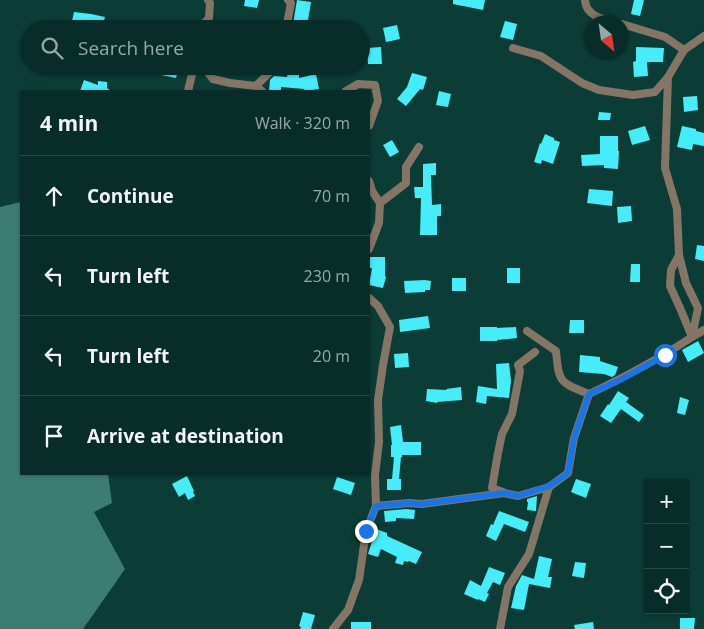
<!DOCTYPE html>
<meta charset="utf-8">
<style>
:root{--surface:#082d28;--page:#163934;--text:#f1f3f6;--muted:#98a8a8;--line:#294945}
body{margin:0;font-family:"Open Sans",sans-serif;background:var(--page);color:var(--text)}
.controls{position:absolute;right:15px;bottom:15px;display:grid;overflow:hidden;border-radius:0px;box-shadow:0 1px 4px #0004}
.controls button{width:45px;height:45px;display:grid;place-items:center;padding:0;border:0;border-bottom:1px solid var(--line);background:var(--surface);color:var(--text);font:25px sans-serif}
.compass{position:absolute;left:584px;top:15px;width:45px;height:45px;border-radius:50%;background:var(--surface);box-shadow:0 1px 4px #0004;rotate:151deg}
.stop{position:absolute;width:15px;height:15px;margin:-11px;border:4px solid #1a73e8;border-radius:50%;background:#fff}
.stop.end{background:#1a73e8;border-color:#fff;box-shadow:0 1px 5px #0008}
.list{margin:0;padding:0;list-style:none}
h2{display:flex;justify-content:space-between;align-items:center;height:65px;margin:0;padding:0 20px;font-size:21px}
h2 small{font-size:16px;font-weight:400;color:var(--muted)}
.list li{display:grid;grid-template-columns:32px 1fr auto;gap:15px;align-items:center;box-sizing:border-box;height:80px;padding:0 20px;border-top:1px solid var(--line)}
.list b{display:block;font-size:19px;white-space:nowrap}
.list em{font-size:16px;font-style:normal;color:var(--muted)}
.icon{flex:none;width:28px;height:28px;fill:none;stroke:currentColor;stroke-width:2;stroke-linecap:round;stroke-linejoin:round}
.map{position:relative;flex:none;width:704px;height:629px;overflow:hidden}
.search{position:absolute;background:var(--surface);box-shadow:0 1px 4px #0004;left:20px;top:20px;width:350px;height:55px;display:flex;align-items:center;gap:12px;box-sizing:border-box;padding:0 18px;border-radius:28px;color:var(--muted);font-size:19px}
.panel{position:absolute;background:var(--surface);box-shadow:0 1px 4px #0004;left:20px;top:90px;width:350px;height:385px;border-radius:0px}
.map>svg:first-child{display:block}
</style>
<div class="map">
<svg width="704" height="629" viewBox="0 0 704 629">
<rect width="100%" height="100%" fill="#0b3c35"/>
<polygon fill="#3d7c72" points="21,202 21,474 108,474 112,503 94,512 125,569 83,629 0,629 0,207"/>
<g fill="#45edf9">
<polygon points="245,0 259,0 257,8 244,6"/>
<polygon points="297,0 311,2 307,26 293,24"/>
<polygon points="453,0 485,0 483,10 453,4"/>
<polygon points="634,0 644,0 640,16 631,14"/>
<polygon points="74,12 91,14 105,17 102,28 90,25 91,24 72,21"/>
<polygon points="157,21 182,25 182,29 156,29"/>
<polygon points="505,21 517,24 513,40 500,37"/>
<polygon points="397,25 400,39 386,42 383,28"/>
<polygon points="381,47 382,64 368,64 367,48"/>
<polygon points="636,47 664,48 663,62 647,62 648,76 634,77 633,62 636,61"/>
<polygon points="163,66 179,66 176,78 161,75"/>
<polygon points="288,72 299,73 299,78 316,74 319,89 305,91 304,89 281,87 281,91 269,91 270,80 274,76 287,77"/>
<polygon points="412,73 427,77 423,90 420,89 406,106 397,99 407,87"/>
<polygon points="84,80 98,85 98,81 107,82 107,88 110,90 110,91 80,91"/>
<polygon points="439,91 451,94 448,107 436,105"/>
<polygon points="697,96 698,110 684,112 683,97"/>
<polygon points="599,112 611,113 610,120 598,120"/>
<polygon points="645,126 650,140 632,145 628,131"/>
<polygon points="682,126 696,129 696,131 704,133 704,146 693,144 692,150 677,147"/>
<polygon points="545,134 554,138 554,140 560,142 553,164 542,160 541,164 534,162 540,143 541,144"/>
<polygon points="600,136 618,136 618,151 619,151 618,169 604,168 604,165 582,166 581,155 600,154"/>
<polygon points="392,140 399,152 390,157 383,145"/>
<polygon points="436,163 436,175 431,175 432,205 441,204 441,216 437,216 437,235 420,235 421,198 415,198 414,187 423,187 423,164"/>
<polygon points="589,189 613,191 612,206 587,203"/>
<polygon points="631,206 632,221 618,223 617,207"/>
<polygon points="697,245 704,246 704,261 695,259"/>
<polygon points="370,257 385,257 385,276 386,277 383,288 369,285 372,268 370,268"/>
<polygon points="631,264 640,264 640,282 630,282"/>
<rect x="507" y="268" width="13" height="15"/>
<rect x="452" y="278" width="14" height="13"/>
<polygon points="425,280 431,281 430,290 425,290 425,292 405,293 404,281"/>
<polygon points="428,316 430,328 400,332 399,320"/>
<polygon points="570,320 584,320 584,333 569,333"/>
<polygon points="480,327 497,327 497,328 516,327 517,338 497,340 497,341 480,341"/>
<polygon points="698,341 704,353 688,362 682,350"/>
<polygon points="408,353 409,367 395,368 394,354"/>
<polygon points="580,355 600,357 600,361 618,367 615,375 612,377 604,374 579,372"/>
<polygon points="509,363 511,381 509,398 487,396 486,404 476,402 478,386 497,389 496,364"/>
<polygon points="461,387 462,400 437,402 437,403 426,401 427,389 447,390 446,389"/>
<polygon points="618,391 629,398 626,402 644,415 639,422 621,409 611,423 600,416 608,404 609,405"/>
<polygon points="680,397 689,400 685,415 677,413"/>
<polygon points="401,425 403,442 421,442 421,455 402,455 402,457 401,457 399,479 401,479 401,490 387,490 387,479 392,479 394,457 391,457 391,445 392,445 390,427"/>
<polygon points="187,476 194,491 193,492 195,496 188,500 185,493 179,497 172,484"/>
<polygon points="337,477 355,483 351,495 333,489"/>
<polygon points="576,479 591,484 586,498 571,492"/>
<polygon points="537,496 536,511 527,510 528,502 527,502 527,499"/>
<polygon points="406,509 415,510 414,519 396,518 396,521 385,522 384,511"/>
<polygon points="499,511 529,522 525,532 504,524 496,541 486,536 491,524 493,525"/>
<polygon points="376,529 387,533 387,536 422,552 416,564 409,561 408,562 404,561 403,565 395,563 397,557 381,549 378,557 368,554"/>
<polygon points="539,556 552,559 548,577 552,577 550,588 529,584 524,610 511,608 516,586 522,575 534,579"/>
<polygon points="575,562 586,563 584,578 572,576"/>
<polygon points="489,567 505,573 500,585 493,582 487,593 489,594 485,602 478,599 478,600 464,594 470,580 481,586"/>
<polygon points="303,612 315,615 311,629 300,629 301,627 299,626"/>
<polygon points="680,618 695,618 694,629 680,629"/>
<rect x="351" y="622" width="20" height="7"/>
<polygon points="593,622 594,629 575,629 574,625"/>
</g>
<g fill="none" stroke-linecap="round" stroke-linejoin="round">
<g stroke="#857567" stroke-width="8">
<path d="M 585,0 C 586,16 602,19 615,22"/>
<polyline points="622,24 665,37 684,50"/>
<polyline points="201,29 202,26 209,18 210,3 208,0"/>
<polyline points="286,29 291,3 288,0"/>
<polyline points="513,48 541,56 582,83 599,90 633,95 655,92 668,77"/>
<polyline points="203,66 213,79 230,83 256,86 262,91"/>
<polyline points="256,86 271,71 273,66"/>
<polyline points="188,91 194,66"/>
<polyline points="346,91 358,84 375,85 378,101 369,126"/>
<polyline points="369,181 372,191 380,203 406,183 406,167 419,147"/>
<polyline points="369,249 379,223 380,203"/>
<polyline points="679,255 671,270 670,286 680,308 692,337 704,330"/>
<path d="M 527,331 L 556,351 C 559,383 559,382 589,394 C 625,377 659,359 692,337 L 698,308 L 686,283 L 679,255 L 677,209 L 665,168 L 668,77 L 684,50 L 704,36"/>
<polyline points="503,492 492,488 498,453 502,434 512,414 520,371 518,365 535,352"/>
<polyline points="376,506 409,503 422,504 504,493 518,496 549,487 568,473 574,438 589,394"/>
<polyline points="333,629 348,610 359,580 366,531 376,506 375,475 379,442 378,400 383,365 390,327 378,306 369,298"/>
<polyline points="500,629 508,587 529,554 549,487"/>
</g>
</g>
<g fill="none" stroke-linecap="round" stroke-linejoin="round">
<polyline stroke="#1a73e8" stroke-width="6" points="366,531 376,506 409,503 422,504 504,493 518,496 549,486 568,473 574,438 589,394 622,379 665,355"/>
</g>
</svg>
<div class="controls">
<button>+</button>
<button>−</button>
<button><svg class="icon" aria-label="locate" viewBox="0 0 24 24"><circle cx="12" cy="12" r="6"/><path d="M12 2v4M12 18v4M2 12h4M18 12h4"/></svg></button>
</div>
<svg class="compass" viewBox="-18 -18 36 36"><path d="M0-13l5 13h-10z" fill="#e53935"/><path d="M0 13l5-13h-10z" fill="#98a8a8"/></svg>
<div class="stop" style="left:665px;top:355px"></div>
<div class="stop end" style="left:366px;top:531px"></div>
<div class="search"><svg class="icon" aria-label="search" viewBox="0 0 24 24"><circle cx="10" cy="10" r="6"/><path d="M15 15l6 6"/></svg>Search here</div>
<section class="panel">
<h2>4 min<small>Walk · 320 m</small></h2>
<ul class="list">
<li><svg class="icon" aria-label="ahead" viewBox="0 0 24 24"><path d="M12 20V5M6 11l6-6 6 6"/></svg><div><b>Continue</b></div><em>70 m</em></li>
<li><svg class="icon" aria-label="left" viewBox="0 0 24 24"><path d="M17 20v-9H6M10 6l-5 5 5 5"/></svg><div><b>Turn left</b></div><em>230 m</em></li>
<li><svg class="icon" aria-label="left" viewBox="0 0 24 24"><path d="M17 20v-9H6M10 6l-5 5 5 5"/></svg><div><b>Turn left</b></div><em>20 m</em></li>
<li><svg class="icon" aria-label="arrive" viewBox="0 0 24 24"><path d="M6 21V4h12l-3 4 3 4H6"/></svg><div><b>Arrive at destination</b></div></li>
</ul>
</section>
</div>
